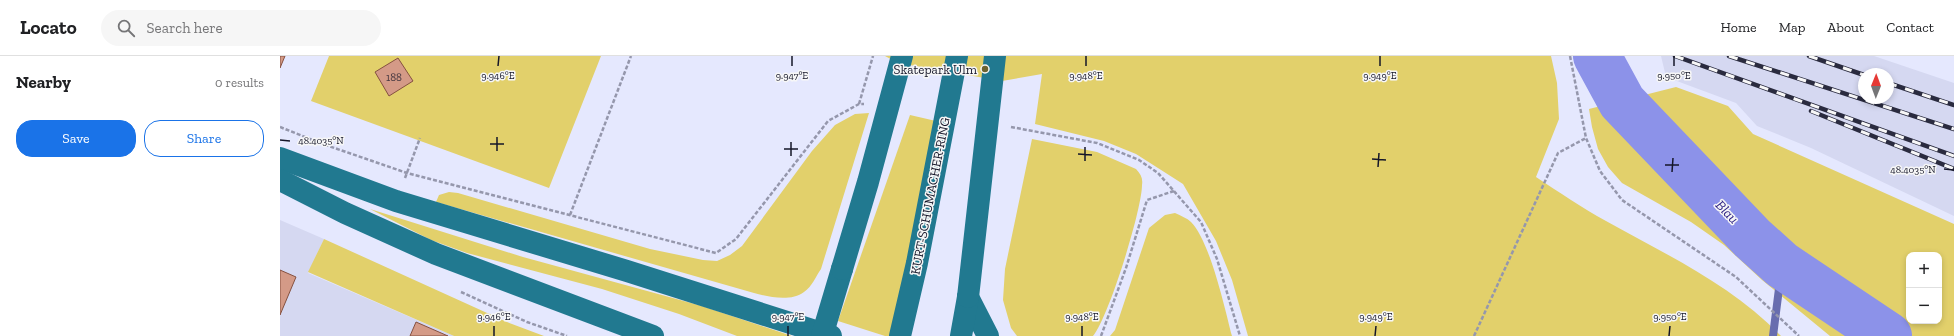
<!DOCTYPE html>
<meta charset="utf-8">
<style>
:root{--surface:#fff;--page:#f6f6f6;--text:#202124;--muted:#757577;--line:#e0e0e0;--accent:#1a73e8}
body{margin:0;font-family:"Zilla Slab",serif;background:var(--page);color:var(--text)}
.controls{position:absolute;right:12px;bottom:12px;display:grid;overflow:hidden;border-radius:8px;box-shadow:0 2px 6px #0003}
.controls button{width:36px;height:36px;display:grid;place-items:center;padding:0;border:0;border-bottom:1px solid var(--line);background:var(--surface);color:var(--text);font:20px sans-serif}
.compass{position:absolute;left:1578px;top:12px;width:36px;height:36px;border-radius:50%;background:var(--surface);box-shadow:0 2px 6px #0003;rotate:1deg}
.list{margin:0;padding:0;list-style:none}
h2{display:flex;justify-content:space-between;align-items:center;height:52px;margin:0;padding:0 16px;font-size:17px}
h2 small{font-size:13px;font-weight:400;color:var(--muted)}
.actions{display:flex;gap:8px;padding:12px 16px}
.actions a{flex:1;padding:9px 0;border:1px solid var(--accent);border-radius:16px;text-align:center;font-size:14px;color:var(--accent)}
.actions .main{background:var(--accent);color:#fff}
.icon{flex:none;width:22px;height:22px;fill:none;stroke:currentColor;stroke-width:2;stroke-linecap:round;stroke-linejoin:round}
.map{position:relative;flex:none;width:1674px;height:280px;overflow:hidden}
header{display:flex;align-items:center;gap:24px;box-sizing:border-box;height:56px;padding:0 20px;background:var(--surface);border-bottom:1px solid var(--line)}
header strong{font-size:19px}
nav{display:flex;gap:22px;margin-inline-start:auto;font-size:14px}
.search{width:280px;height:36px;background:var(--page);display:flex;align-items:center;gap:10px;box-sizing:border-box;padding:0 14px;border-radius:22px;color:var(--muted);font-size:15px}
main{display:flex}
aside{flex:1;background:var(--surface)}
.map>svg:first-child{display:block}
</style>
<header>
<strong>Locato</strong>
<div class="search"><svg class="icon" aria-label="search" viewBox="0 0 24 24"><circle cx="10" cy="10" r="6"/><path d="M15 15l6 6"/></svg>Search here</div>
<nav><a>Home</a><a>Map</a><a>About</a><a>Contact</a></nav>
</header>
<main>
<aside>
<h2>Nearby<small>0 results</small></h2>
<ul class="list">
</ul>
<div class="actions"><a class="main">Save</a><a>Share</a></div>
</aside>
<div class="map">
<svg width="1674" height="280" viewBox="0 0 1674 280">
<rect width="100%" height="100%" fill="#e5e8fe"/>
<g fill="#d5d8f1" fill-rule="evenodd">
<path d="M 1381,0 L 1594,0 L 1674,27 L 1674,160 L 1531,92 L 1477,70 L 1456,47 L 1386,21 ZM 1584,18 L 1608,18 L 1608,42 L 1584,42 Z"/>
<polygon points="0,164 44,183 28,217 174,280 0,280"/>
</g>
<g fill="#e2d06b" fill-rule="evenodd">
<polygon points="49,0 321,0 269,132 31,45"/>
<path d="M 605,0 L 1271,0 L 1277,27 L 1279,63 L 1256,121 C 1279,136 1302,152 1326,165 C 1387,199 1452,229 1501,280 L 968,280 L 952,224 L 936,185 L 903,128 L 856,98 L 824,85 L 755,68 L 762,18 L 722,25 L 618,7 Z"/>
<path d="M 1396,31 L 1448,50 L 1473,78 L 1674,168 L 1674,280 L 1550,280 L 1482,224 L 1444,189 L 1411,166 L 1342,127 L 1328,111 L 1318,93 L 1312,71 L 1309,53 ZM 1629,199 L 1659,199 L 1659,265 L 1629,265 Z"/>
<path d="M 589,57 L 541,213 C 536,220 532,231 524,236 C 511,246 488,241 474,237 L 156,146 L 159,139 L 169,136 L 178,137 L 370,193 L 423,204 L 437,205 L 450,199 L 462,190 L 532,95 L 555,69 L 575,58 Z"/>
<polygon points="630,59 656,65 613,280 605,280 558,265"/>
<path d="M 752,83 L 817,96 L 856,113 C 861,118 863,123 862,129 C 862,154 828,263 813,280 L 737,280 L 731,272 L 723,244 L 725,213 Z"/>
<polygon points="90,153 243,201 422,250 512,280 457,280 399,258 322,233 187,197 151,184"/>
<path d="M 895,157 C 901,160 907,162 911,166 C 930,185 945,253 952,280 L 830,280 L 835,274 L 869,172 L 885,159 Z"/>
<polygon points="44,183 227,266 264,280 174,280 28,216"/>
</g>
<g fill="none" stroke-linecap="round" stroke-linejoin="round">
<polyline stroke="#686daf" stroke-width="8" points="1493,280 1502,209"/>
<polyline stroke="#8c92e9" stroke-width="48" points="1317,0 1342,46 1472,182 1502,209 1608,280"/>
</g>
<g fill="#d49a87" stroke="#855140">
<polygon points="0,0 5,0 0,12"/>
<polygon points="118,2 133,25 109,40 95,16"/>
<polygon points="0,214 16,221 0,259"/>
<polygon points="136,266 168,280 130,280"/>
</g>
<g fill="none" stroke-linecap="round" stroke-linejoin="round">
<g stroke="#9597ac" stroke-width="2.5" stroke-dasharray="4 2" stroke-linecap="butt">
<polyline points="1290,0 1306,82 1320,115 1342,144 1456,221 1519,280"/>
<polyline points="579,48 593,0"/>
<polyline points="0,71 40,87 127,117 436,197 456,183 548,65 579,48 584,48"/>
<polyline points="731,71 817,87 859,104 878,117 921,166 937,203 960,280"/>
<polyline points="125,122 140,82"/>
<polyline points="290,159 351,0"/>
<polyline points="181,236 247,266 287,280"/>
<polyline points="821,280 846,212 867,144 894,135"/>
<polyline points="1194,280 1278,97 1306,82"/>
</g>
<g stroke="#217990" stroke-width="22">
<polyline points="0,102 116,145 347,215 551,280"/>
<polyline points="0,124 65,157 156,198 373,280"/>
<polyline points="688,241 708,280"/>
<polyline points="542,280 562,213"/>
<polyline points="681,280 688,241"/>
</g>
<defs>
<g id="rail">
<polyline points="1395,0 1674,100"/>
<polyline points="1449,0 1674,73"/>
<polyline points="1529,0 1584,19"/>
<polyline points="1608,27 1674,49"/>
<polyline points="1531,55 1674,113"/>
</g>
</defs>
<use href="#rail" stroke="#2a2b3f" stroke-width="4.5"/>
<use href="#rail" stroke="#f7f7f7" stroke-width="3" stroke-dasharray="9" stroke-linecap="butt"/>
<g stroke="#217990" stroke-width="22">
<polyline points="562,213 588,126 622,0"/>
<polyline points="688,241 715,0"/>
<polyline points="620,280 637,207 677,0"/>
</g>
</g>
<path fill="none" stroke="#151629" stroke-width="1.5" d="M 218,10 L 219,0M 512,10 L 512,0M 806,10 L 806,0M 1100,10 L 1100,0M 1394,10 L 1394,0M 0,84 L 10,85M 210,88 L 224,88M 504,93 L 518,93M 217,95 L 217,81M 798,98 L 812,99M 511,100 L 511,86M 1092,103 L 1106,104M 805,105 L 805,91M 1385,109 L 1399,109M 1098,111 L 1099,97M 1664,113 L 1674,114M 1392,116 L 1393,102M 214,280 L 214,270M 508,280 L 508,270M 802,280 L 802,270M 1095,280 L 1096,270M 1389,280 L 1390,270"/>
<circle fill="#6c632f" stroke="#f7f7f7" stroke-width="1.5" cx="705" cy="13" r="4"/>
<g text-anchor="middle" dominant-baseline="central" stroke-width="3" stroke-linejoin="round" paint-order="stroke">
<g font-size="11" fill="#453740">
<text x="114" y="21">188</text>
</g>
<g font-size="13" fill="#151629" stroke="#f7f7f7" text-anchor="end">
<text x="697" y="13">Skatepark Ulm</text>
</g>
<g font-size="13" fill="#151629" stroke="#f7f7f7">
<text transform="translate(650 140) rotate(-79)">KURT-SCHUMACHER-RING</text>
</g>
<g font-size="14" font-style="italic" fill="#2c1f83" stroke="#f7f7f7">
<text transform="translate(1447 156) rotate(46)">Blau</text>
</g>
</g>
<g font-size="10" text-anchor="middle" fill="#151629" stroke="#f7f7f7" stroke-width="3" stroke-linejoin="round" paint-order="stroke">
<text x="218" y="23">9.946°E</text>
<text x="512" y="23">9.947°E</text>
<text x="806" y="23">9.948°E</text>
<text x="1100" y="23">9.949°E</text>
<text x="1394" y="23">9.950°E</text>
<text x="41" y="88">48.4035°N</text>
<text x="1633" y="117">48.4035°N</text>
<text x="214" y="264">9.946°E</text>
<text x="508" y="264">9.947°E</text>
<text x="802" y="264">9.948°E</text>
<text x="1096" y="264">9.949°E</text>
<text x="1390" y="264">9.950°E</text>
</g>
</svg>
<div class="controls">
<button>+</button>
<button>−</button>
</div>
<svg class="compass" viewBox="-18 -18 36 36"><path d="M0-13l5 13h-10z" fill="#e53935"/><path d="M0 13l5-13h-10z" fill="#757577"/></svg>
</div>
</main>
